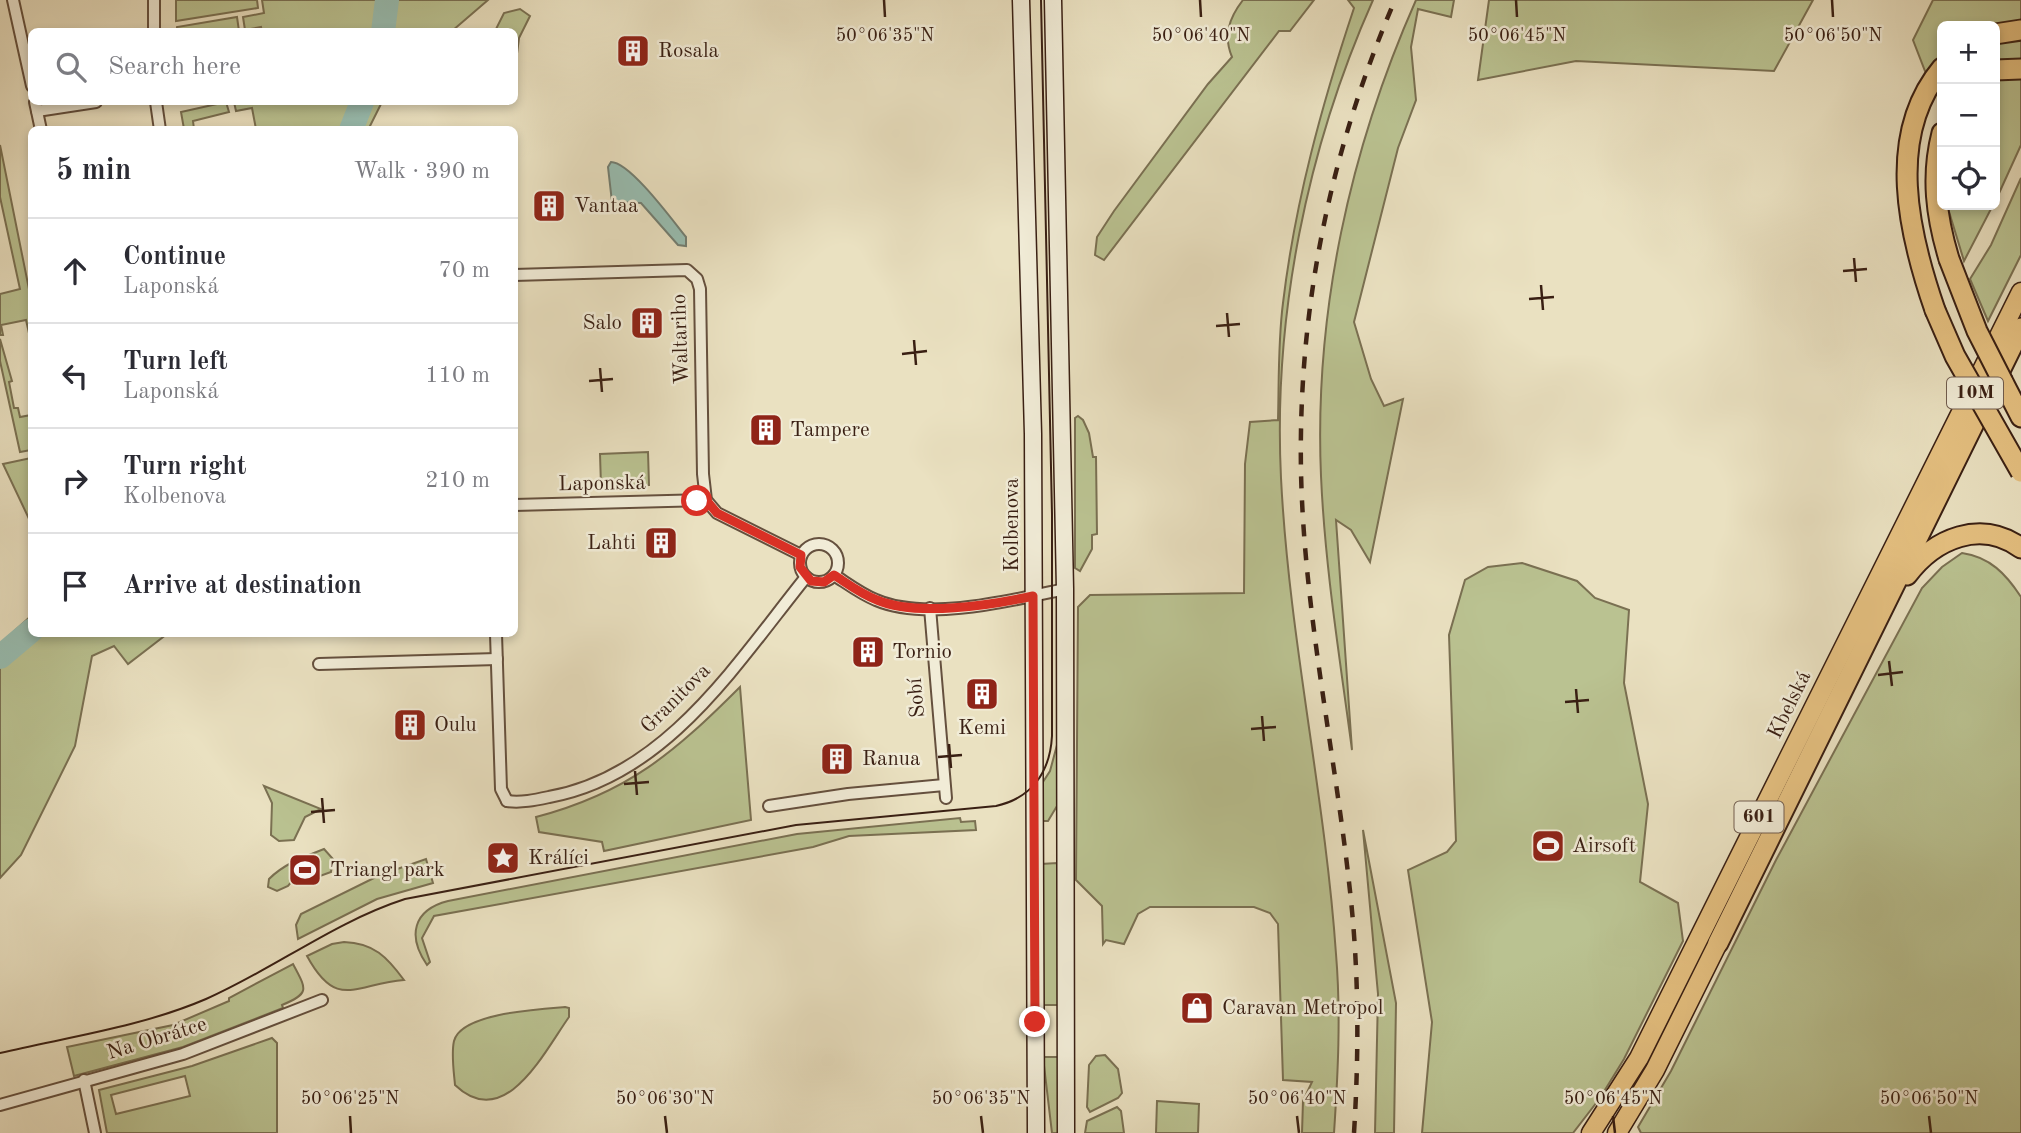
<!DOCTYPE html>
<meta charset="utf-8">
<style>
:root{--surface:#fff;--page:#f2f2f3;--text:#2b2b33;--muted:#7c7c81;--line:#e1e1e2}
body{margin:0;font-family:"Old Standard TT",serif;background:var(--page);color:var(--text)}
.controls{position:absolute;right:21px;top:21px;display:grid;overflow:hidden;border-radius:10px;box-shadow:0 4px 10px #0003}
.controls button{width:63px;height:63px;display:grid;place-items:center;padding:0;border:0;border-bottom:2px solid var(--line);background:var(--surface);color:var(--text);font:35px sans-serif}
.stop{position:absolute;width:21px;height:21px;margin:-16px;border:5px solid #d93025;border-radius:50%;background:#fff}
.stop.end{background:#d93025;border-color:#fff;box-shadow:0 2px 7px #0008}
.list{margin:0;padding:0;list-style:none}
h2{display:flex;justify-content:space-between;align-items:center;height:91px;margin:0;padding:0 28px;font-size:30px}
h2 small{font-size:23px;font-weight:400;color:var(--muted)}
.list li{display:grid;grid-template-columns:46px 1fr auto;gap:21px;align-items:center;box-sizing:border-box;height:105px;padding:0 28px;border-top:2px solid var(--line)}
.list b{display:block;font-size:26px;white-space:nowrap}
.list p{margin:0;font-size:23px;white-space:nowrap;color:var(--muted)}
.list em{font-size:23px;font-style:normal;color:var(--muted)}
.icon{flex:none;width:38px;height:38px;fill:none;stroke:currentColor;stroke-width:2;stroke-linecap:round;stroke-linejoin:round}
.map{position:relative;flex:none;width:2021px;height:1133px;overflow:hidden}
.search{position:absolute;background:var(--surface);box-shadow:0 4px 10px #0003;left:28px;top:28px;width:490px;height:77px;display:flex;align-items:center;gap:18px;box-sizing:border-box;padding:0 24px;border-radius:10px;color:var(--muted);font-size:26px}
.panel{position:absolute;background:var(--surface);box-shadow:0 4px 10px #0003;left:28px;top:126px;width:490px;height:511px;border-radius:10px}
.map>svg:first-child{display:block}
</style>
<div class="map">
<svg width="2021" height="1133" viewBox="0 0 2021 1133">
<rect width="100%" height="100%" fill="#eae1c1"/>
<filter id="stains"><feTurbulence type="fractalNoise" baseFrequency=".00286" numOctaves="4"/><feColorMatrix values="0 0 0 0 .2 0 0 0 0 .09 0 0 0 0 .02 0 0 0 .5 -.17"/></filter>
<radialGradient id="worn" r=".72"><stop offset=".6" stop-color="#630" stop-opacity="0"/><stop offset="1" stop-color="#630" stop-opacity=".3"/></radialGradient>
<g fill="#bac291" stroke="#7a7052" stroke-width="2" fill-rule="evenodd">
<polygon points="176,0 257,0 258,8 176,21"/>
<polygon points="262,0 488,0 452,31 262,32 261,27 245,30 243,17 264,13"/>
<path d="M 1243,0 L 1314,0 L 1290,31 L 1279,31 L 1104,260 L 1095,255 L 1097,237 L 1114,211 L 1208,84 L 1232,57 C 1223,36 1229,18 1243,0 Z"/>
<path d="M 1348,0 L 1373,0 C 1307,148 1273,316 1281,478 C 1289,638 1325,795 1336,954 C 1341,1014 1338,1073 1334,1133 L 1302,1133 L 1303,1101 L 1312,1082 L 1283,1080 L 1278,924 L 1270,913 L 1254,907 L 1150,907 L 1138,914 L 1124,944 L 1106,940 L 1103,944 L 1102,906 L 1076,880 L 1078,607 L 1090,595 L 1244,593 L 1245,464 L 1250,422 L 1278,420 C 1279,381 1278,341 1283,303 C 1295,202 1322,104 1354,8 Z"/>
<path d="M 1416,0 L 1454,0 L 1451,17 L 1418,9 L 1411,47 L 1416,100 L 1398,148 L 1354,322 L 1371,379 L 1384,406 L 1403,399 L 1370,562 L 1351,530 L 1336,520 L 1352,750 C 1340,659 1325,568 1321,476 C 1314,312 1350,149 1416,0 Z"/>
<polygon points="1489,0 1813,0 1774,71 1576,61 1478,80"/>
<polygon points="1933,0 2021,0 2021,145 1995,202 1995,26 1942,26 1942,79 1925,71 1913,40"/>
<polygon points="520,9 530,16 519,38 515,69 514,32 495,31 504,13"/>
<polygon points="237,17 239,31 177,31 177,27"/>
<polygon points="226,102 229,112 193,121 194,129 184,129 181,112"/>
<polygon points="234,102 382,102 368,130 256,129 252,108 236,111"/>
<polygon points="0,145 31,299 31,342 26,320 1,325 3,335 0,335 0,294 20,289 0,197"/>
<polygon points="2021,178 2021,255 1988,321 1970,279 1991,245"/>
<polygon points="1947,205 1993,205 1964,261"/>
<polygon points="0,339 12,381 9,382 14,408 18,408 20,417 31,415 31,450 20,452 0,361"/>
<polygon points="1078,416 1083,420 1089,433 1093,457 1096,457 1097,534 1092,535 1092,549 1080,571 1075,568 1075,418"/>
<polygon points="648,452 649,485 601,486 600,454"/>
<polygon points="31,458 32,458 31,523 3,464"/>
<path d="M 1962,553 C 1990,557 2006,574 2021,597 L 2021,1133 L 1641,1133 L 1638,1127 L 1671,1071 L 1776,860 L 1922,588 L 1942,567 Z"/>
<polygon points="1522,563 1577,581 1595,598 1629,610 1624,683 1648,804 1640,882 1678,903 1683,941 1624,1059 1600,1098 1573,1133 1422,1133 1432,1022 1408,870 1447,852 1456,841 1449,635 1465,580 1488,567"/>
<polygon points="31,616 32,634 167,634 128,664 114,646 92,656 75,746 21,855 0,878 0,644"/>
<path d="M 740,687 L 751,820 L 604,851 L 602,842 L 539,832 L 536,817 C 628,793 675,752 740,687 Z"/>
<polygon points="1057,745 1057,806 1048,821 1041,821 1041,785 1050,771"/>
<polygon points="264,786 321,809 305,817 294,840 279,841 271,835 272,803"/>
<path d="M 960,818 L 961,822 L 975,821 L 976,830 L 849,836 L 813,847 L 434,916 L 422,938 L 430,962 L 427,965 C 407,936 413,910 448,901 L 797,834 Z"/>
<polygon points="1363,830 1396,1003 1394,1133 1375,1133 1378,994"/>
<path d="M 324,849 L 333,859 L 331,872 L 320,876 L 297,875 L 288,886 L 277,891 L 268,887 L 269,879 C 285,863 304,857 324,849 Z"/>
<polygon points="426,859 433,883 377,899 298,939 296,925 301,914 380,875"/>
<polygon points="1057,863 1058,1005 1042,1005 1041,864"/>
<path d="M 344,942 C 374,943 387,957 404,980 C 355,984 337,1011 307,956 L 332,944 Z"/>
<path d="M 293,964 C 306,989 311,993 282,1005 L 283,1008 L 183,1047 L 74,1076 L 67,1047 L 173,1025 L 229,1001 L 229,998 Z"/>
<path d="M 565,1007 L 569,1008 L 569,1017 C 544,1052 505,1133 455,1085 C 454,1073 451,1054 454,1041 C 461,1013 540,1009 565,1007 Z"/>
<path d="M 272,1038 L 277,1043 L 277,1133 L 107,1133 L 99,1090 L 192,1066 ZM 185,1076 L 190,1096 L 116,1114 L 111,1095 Z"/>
<polygon points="1105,1055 1118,1069 1122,1093 1118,1098 1090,1112 1087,1107 1089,1065 1096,1056"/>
<polygon points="1043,1057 1058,1057 1058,1133 1052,1133"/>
<polygon points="1157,1101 1199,1104 1198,1133 1156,1133"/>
<polygon points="1117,1107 1121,1111 1124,1133 1085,1133 1087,1121"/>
</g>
<path fill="#98beb2" stroke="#727e72" stroke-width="2" d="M 611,162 C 630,162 673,221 686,237 L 686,246 L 678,245 L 641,203 L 612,202 L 608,167 Z"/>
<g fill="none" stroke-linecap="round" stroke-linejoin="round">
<g stroke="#98beb2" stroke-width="24">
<polyline points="383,32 387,0"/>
<polyline points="351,130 362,102"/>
<polyline points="0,657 32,630"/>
</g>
<defs>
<g id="street">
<polyline points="13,0 32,86"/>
<polyline points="154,0 154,32"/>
<polyline points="35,102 41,130"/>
<polyline points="156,102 160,130"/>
<polyline points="37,111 96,102"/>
<polyline points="514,275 687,270 697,279 700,289 703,474 706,500 717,513 801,555"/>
<polyline points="514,505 706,500"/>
<circle cx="819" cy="563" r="19"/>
<path d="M 834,575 C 848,584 861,594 876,600 C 927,622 1013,600 1065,589"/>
<polyline points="930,608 946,798"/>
<polyline points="496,634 501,789 507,801"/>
<polyline points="319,664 497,659"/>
<path d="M 507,801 C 521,803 535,800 549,797 C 666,776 736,664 806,577"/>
<polyline points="769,806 848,794 944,785"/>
<polyline points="84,1080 95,1133"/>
<polyline points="0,1105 183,1054 322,1000"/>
</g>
<g id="secondary">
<polyline points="1021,0 1033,434 1036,1133"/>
<polyline points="1053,0 1065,589 1066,1133"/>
</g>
<g id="primary">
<polyline points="1591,1133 1639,1058 2021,292"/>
<polyline points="1617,1133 1655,1070 1718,943"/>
</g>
<g id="highway">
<polyline points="1995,34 2021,30"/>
<polyline points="1995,70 2021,69"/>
<path d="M 1942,133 C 1931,176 1936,216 1949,259"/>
<path d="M 1935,310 C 1909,235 1885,136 1942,68"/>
<polyline points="2003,382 2021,417"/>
<path d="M 1907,575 C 1935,538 1981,519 2021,548"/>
<polyline points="1718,943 2021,328"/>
</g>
</defs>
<use href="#street" stroke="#65503e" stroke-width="14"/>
<use href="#secondary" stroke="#391f13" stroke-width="19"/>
<use href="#primary" stroke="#391f13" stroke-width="21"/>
<use href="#highway" stroke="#391f13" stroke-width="23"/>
<use href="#street" stroke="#f1ecd7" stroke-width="10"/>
<use href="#secondary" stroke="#f1ecd7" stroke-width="16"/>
<use href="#primary" stroke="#e5c080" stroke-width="18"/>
<use href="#highway" stroke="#e5c080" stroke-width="19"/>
<path stroke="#391f13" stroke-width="2" d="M 0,1053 C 68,1037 141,1027 206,999 C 274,969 334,922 405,899 L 796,825 L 996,806 C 1032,798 1050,772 1052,736 L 1052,514 L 1041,0"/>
<path stroke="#391f13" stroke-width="4.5" stroke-dasharray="12 12" stroke-linecap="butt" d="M 1354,1133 C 1359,1052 1359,972 1350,891 C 1335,752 1304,612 1301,472 C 1298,308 1330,151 1395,0"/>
<defs>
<g id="highway-bridge">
<polyline points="1949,259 1977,331 2003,382"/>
<polyline points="1935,310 1955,356 2021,472"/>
</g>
</defs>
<use href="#highway-bridge" stroke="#391f13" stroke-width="23" stroke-linecap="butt"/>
<use href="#highway-bridge" stroke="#e5c080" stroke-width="19"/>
</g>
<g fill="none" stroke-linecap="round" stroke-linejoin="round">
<path stroke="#d93025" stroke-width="9" d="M 697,501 L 706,500 L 717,513 L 801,555 L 800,567 L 811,581 L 824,582 L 834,575 C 848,584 861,594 877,600 C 917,617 991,605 1033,596 L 1035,1022"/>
</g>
<path fill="none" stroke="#391f13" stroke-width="2.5" d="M 884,0 L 885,17M 1200,0 L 1201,17M 1516,0 L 1517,17M 1832,0 L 1833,17M 1854,258 L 1856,282M 1843,271 L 1867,269M 1541,285 L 1543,310M 1529,299 L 1554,297M 1227,313 L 1229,337M 1216,326 L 1240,324M 914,340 L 916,365M 902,354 L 927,351M 600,368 L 602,392M 589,381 L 613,379M 1889,661 L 1892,686M 1878,675 L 1903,672M 1576,689 L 1578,713M 1565,702 L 1589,700M 1262,716 L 1264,741M 1251,729 L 1276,727M 949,744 L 951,768M 938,757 L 962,755M 635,771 L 637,795M 624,784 L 649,782M 322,798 L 324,823M 311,812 L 335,810M 350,1116 L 351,1133M 665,1116 L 667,1133M 981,1116 L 983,1133M 1297,1116 L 1299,1133M 1613,1116 L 1615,1133M 1929,1116 L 1931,1133"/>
<defs>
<symbol id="building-square" viewBox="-11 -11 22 22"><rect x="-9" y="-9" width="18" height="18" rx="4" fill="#8f2418" stroke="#f1ecd7"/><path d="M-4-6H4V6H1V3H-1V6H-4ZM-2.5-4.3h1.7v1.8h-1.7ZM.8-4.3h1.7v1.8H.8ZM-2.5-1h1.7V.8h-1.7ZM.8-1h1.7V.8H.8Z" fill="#fff"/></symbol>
<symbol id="stadium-square" viewBox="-11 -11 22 22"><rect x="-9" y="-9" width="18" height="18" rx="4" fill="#8f2418" stroke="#f1ecd7"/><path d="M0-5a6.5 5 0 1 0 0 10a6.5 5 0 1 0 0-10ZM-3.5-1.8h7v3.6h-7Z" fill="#fff"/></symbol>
<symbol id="sight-square" viewBox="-11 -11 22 22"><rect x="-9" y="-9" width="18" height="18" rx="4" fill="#8f2418" stroke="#f1ecd7"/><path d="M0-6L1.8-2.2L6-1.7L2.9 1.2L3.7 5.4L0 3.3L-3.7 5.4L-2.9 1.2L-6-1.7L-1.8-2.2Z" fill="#fff"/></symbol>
<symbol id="shop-square" viewBox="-11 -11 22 22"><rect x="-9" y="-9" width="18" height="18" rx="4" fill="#8f2418" stroke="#f1ecd7"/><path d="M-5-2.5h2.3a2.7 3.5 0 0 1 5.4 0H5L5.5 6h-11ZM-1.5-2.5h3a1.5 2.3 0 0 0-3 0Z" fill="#fff"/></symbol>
</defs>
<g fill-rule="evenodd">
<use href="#building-square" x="614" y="32" width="38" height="38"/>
<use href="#building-square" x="530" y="187" width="38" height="38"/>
<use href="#building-square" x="628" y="304" width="38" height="38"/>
<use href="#building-square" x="747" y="411" width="38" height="38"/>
<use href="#building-square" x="642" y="524" width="38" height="38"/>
<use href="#building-square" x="849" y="633" width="38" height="38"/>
<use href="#building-square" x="963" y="675" width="38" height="38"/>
<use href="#building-square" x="391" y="706" width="38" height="38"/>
<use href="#building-square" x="818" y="740" width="38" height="38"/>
<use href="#stadium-square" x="1529" y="827" width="38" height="38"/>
<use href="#sight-square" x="484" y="839" width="38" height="38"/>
<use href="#stadium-square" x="286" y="851" width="38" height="38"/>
<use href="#shop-square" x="1178" y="989" width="38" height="38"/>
</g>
<g text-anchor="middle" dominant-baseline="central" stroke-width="5" stroke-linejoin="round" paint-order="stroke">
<g fill="#f1ecd7" stroke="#705c4e" stroke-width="2">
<rect x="1947" y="377.5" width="56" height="31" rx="5"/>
<rect x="1734.5" y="801.5" width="49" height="31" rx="5"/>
</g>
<g font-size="19" font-weight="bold" fill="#391f13">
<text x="1975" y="393">10M</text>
<text x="1759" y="817">601</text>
</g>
<g font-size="21" fill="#391f13" stroke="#f1ecd7" text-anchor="start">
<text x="658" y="51">Rosala</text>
<text x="574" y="206">Vantaa</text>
<text x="622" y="323" text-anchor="end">Salo</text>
<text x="790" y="430">Tampere</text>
<text x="636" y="543" text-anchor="end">Lahti</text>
<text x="892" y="652">Tornio</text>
<text x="434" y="725">Oulu</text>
<text x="982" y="728" text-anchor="middle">Kemi</text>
<text x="862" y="759">Ranua</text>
<text x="1572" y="846">Airsoft</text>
<text x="528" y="858">Králíci</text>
<text x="330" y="870">Triangl park</text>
<text x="1222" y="1008">Caravan Metropol</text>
</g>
<g font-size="21" fill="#391f13" stroke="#f1ecd7">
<text transform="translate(681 339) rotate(-92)">Waltariho</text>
<text transform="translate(602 484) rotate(-1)">Laponská</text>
<text transform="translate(1012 525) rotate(-90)">Kolbenova</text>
<text transform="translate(917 698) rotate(-95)">Sobí</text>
<text transform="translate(676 699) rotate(-45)">Granitova</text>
<text transform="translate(1790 705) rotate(-64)">Kbelská</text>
<text transform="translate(157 1039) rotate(-17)">Na Obrátce</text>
</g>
</g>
<g font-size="18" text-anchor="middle" fill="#391f13" stroke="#f1ecd7" stroke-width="5" stroke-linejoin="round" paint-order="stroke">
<text x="885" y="41">50°06'35"N</text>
<text x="1201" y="41">50°06'40"N</text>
<text x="1517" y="41">50°06'45"N</text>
<text x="1833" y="41">50°06'50"N</text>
<text x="350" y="1104">50°06'25"N</text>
<text x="665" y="1104">50°06'30"N</text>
<text x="981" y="1104">50°06'35"N</text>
<text x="1297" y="1104">50°06'40"N</text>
<text x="1613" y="1104">50°06'45"N</text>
<text x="1929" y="1104">50°06'50"N</text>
</g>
<rect width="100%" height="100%" filter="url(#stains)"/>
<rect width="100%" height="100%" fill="url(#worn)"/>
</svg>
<div class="controls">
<button>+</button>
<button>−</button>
<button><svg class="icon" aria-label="locate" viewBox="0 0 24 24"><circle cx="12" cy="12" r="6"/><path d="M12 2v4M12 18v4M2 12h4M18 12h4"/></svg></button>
</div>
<div class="stop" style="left:697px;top:501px"></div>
<div class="stop end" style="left:1035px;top:1022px"></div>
<div class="search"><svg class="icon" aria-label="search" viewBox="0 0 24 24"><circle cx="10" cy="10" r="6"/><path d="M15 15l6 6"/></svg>Search here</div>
<section class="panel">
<h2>5 min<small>Walk · 390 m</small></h2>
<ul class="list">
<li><svg class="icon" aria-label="ahead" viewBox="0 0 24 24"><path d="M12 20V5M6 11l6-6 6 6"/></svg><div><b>Continue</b><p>Laponská</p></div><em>70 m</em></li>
<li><svg class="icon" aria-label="left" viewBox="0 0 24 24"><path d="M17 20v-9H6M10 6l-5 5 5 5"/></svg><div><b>Turn left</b><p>Laponská</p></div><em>110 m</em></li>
<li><svg class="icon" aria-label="right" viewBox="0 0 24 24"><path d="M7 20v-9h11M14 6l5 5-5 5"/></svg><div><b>Turn right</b><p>Kolbenova</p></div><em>210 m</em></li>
<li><svg class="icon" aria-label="arrive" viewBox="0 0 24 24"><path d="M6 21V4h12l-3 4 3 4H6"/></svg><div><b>Arrive at destination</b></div></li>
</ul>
</section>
</div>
